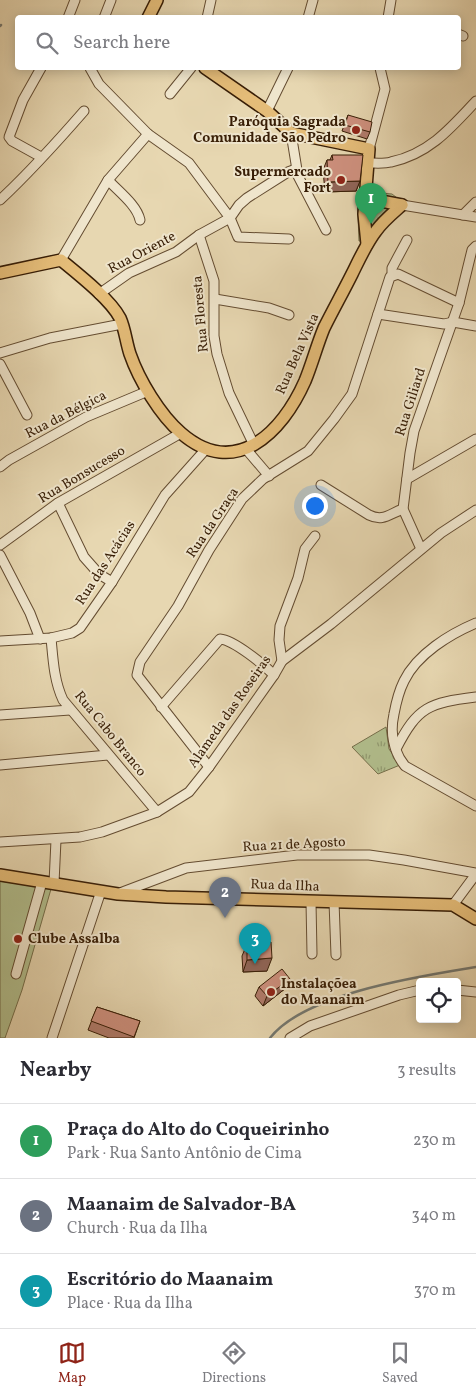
<!DOCTYPE html>
<meta charset="utf-8">
<style>
:root{--surface:#fff;--page:#f7f7f7;--text:#2b2b33;--muted:#7c7c81;--line:#e1e1e2;--accent:#8f2418}
body{margin:0;font-family:Vollkorn,serif;background:var(--page);color:var(--text)}
.controls{position:absolute;right:15px;bottom:15px;display:grid;overflow:hidden;border-radius:5px;box-shadow:0 2px 12px #0003}
.controls button{width:45px;height:45px;display:grid;place-items:center;padding:0;border:0;border-bottom:1px solid var(--line);background:var(--surface);color:var(--text);font:25px sans-serif}
.you{position:absolute;left:314px;top:505px;width:18px;height:18px;margin:-12px;border:4px solid #fff;border-radius:50%;background:#1a73e8;box-shadow:0 0 0 8px #1a73e833}
.badge{display:grid;place-items:center;width:32px;height:32px;border-radius:50%;background:var(--accent);color:#fff;font-size:16px;font-weight:700}
.pin{position:absolute;translate:-50% -41px;filter:drop-shadow(0 1px 2px #0008)}
.pin::after{content:'';position:absolute;top:26px;width:18px;height:15px;background:inherit;clip-path:polygon(0 0,100% 0,50% 100%)}
.list{margin:0;padding:0;list-style:none}
h2{display:flex;justify-content:space-between;align-items:center;height:65px;margin:0;padding:0 20px;font-size:21px}
h2 small{font-size:16px;font-weight:400;color:var(--muted)}
.list li{display:grid;grid-template-columns:32px 1fr auto;gap:15px;align-items:center;box-sizing:border-box;height:75px;padding:0 20px;border-top:1px solid var(--line)}
.list b{display:block;font-size:19px;white-space:nowrap}
.list p{margin:0;font-size:16px;white-space:nowrap;color:var(--muted)}
.list em{font-size:16px;font-style:normal;color:var(--muted)}
.icon{flex:none;width:28px;height:28px;fill:none;stroke:currentColor;stroke-width:2;stroke-linecap:round;stroke-linejoin:round}
.map{position:relative;flex:none;width:476px;height:1038px;overflow:hidden}
.search{position:absolute;background:var(--surface);box-shadow:0 2px 12px #0003;left:15px;right:15px;top:15px;height:55px;display:flex;align-items:center;gap:12px;box-sizing:border-box;padding:0 18px;border-radius:5px;color:var(--muted);font-size:19px}
.sheet{height:290px;background:var(--surface)}
nav{display:flex;justify-content:space-around;align-items:center;box-sizing:border-box;height:70px;border-top:1px solid var(--line);background:var(--surface);font-size:14px;color:var(--muted)}
nav a{display:grid;justify-items:center;gap:2px}
nav .on{color:var(--accent)}
.map>svg:first-child{display:block}
</style>
<div class="map">
<svg width="476" height="1038" viewBox="0 0 476 1038">
<defs>
<pattern id="park-tufts" width="24" height="20" patternUnits="userSpaceOnUse" patternTransform="scale(1.25)"><rect width="24" height="20" fill="#b2bf8e"/><path d="M3 7l-1-3M5 7V3M7 7l1-3M15 17l-1-3M17 17v-4M19 17l1-3" fill="none" stroke="#929b72"/></pattern>
</defs>
<rect width="100%" height="100%" fill="#e7d7b1"/>
<filter id="stains"><feTurbulence type="fractalNoise" baseFrequency=".004" numOctaves="4"/><feColorMatrix values="0 0 0 0 .2 0 0 0 0 .09 0 0 0 0 .02 0 0 0 .5 -.17"/></filter>
<radialGradient id="worn" r=".72"><stop offset=".6" stop-color="#630" stop-opacity="0"/><stop offset="1" stop-color="#630" stop-opacity=".3"/></radialGradient>
<polygon fill="#b2bf8e" stroke="#756e4a" points="0,881 51,889 22,990 5,1038 0,1038"/>
<g fill="url(#park-tufts)" stroke="#756e4a">
<polygon points="357,191 392,194 401,201 369,241 359,241"/>
<polygon points="386,727 389,749 400,765 378,774 352,747"/>
</g>
<g fill="none" stroke-linecap="round" stroke-linejoin="round">
<g stroke="#757971" stroke-width="2.5">
<polyline points="0,26 1,25"/>
<path d="M 270,1038 C 305,993 421,976 476,967"/>
</g>
<defs>
<g id="minor">
<polyline points="68,18 75,0"/>
<polyline points="104,18 111,0"/>
<polyline points="207,18 211,0"/>
<polyline points="308,18 313,0"/>
<polyline points="388,18 391,0"/>
<polyline points="458,34 463,36"/>
<polyline points="90,68 99,84 148,134 189,163 230,218 238,237 289,239"/>
<polyline points="170,94 191,68"/>
<polyline points="267,111 288,68"/>
<polyline points="291,133 298,176 326,230"/>
<polyline points="369,149 385,89 380,68"/>
<polyline points="41,157 12,141 9,137 23,100 41,68"/>
<path d="M 368,163 C 375,163 384,164 391,162 C 429,154 451,128 476,101"/>
<path d="M 108,180 C 118,191 137,205 140,220"/>
<path d="M 0,200 C 30,172 57,142 84,111"/>
<polyline points="402,205 476,217"/>
<polyline points="463,215 476,202"/>
<polyline points="199,235 214,281 214,336 217,354 229,393 254,445"/>
<polyline points="61,260 108,180 148,134"/>
<polyline points="392,275 392,268 407,240"/>
<polyline points="99,294 129,273 176,252 199,235 230,218 239,205 247,198 288,172 296,169"/>
<polyline points="215,299 269,308 289,315"/>
<polyline points="378,314 444,324 453,322 476,326"/>
<polyline points="0,353 50,338 122,324"/>
<polyline points="0,364 27,415"/>
<polyline points="246,449 269,476"/>
<polyline points="0,467 9,460 86,417 148,391"/>
<polyline points="407,479 476,439"/>
<path d="M 321,485 L 369,515 C 383,522 389,514 403,509"/>
<polyline points="58,503 84,557 99,574 112,582"/>
<polyline points="0,545 58,503 181,433"/>
<polyline points="421,549 403,509 410,453 414,431 459,303 472,250 476,246"/>
<polyline points="0,555 30,613 40,639"/>
<path d="M 476,623 C 450,634 417,654 404,681 C 399,691 396,703 394,714 C 390,732 393,751 405,766 L 476,806"/>
<path d="M 51,638 C 53,659 54,681 63,700 L 157,812"/>
<polyline points="0,641 51,638 72,633 80,628 112,582 165,495 206,449"/>
<polyline points="282,661 279,640 280,626 298,578 305,549 315,536"/>
<path d="M 161,707 L 220,639 C 234,640 264,665 274,675"/>
<polyline points="0,715 70,710"/>
<path d="M 396,749 C 418,706 429,703 476,697"/>
<polyline points="0,765 108,755"/>
<polyline points="209,767 137,675 140,662 178,606 209,550 242,499 263,479 308,451 334,419 352,394 390,277 398,274 459,303"/>
<polyline points="0,842 80,837 102,832 157,812 189,792 209,767 274,675 282,661 331,624 441,533 476,510"/>
<polyline points="54,883 56,840"/>
<polyline points="120,893 186,868 297,855 369,855 404,860 476,873"/>
<polyline points="311,902 312,954"/>
<polyline points="334,902 336,955"/>
<polyline points="453,905 476,874"/>
<polyline points="16,974 42,882"/>
<polyline points="457,990 476,992"/>
<polyline points="52,1038 101,891"/>
<polyline points="290,1038 310,1026 399,995 420,990"/>
</g>
<g id="major">
<polyline points="148,18 157,0"/>
<polyline points="205,68 267,111 291,133 369,149 364,214 367,244"/>
<polyline points="365,198 402,205"/>
<path d="M 0,273 L 61,260 C 78,274 110,299 120,318 C 125,329 126,342 130,354 C 139,380 160,415 181,433 C 235,480 282,433 305,381 C 312,364 317,345 324,328 C 333,310 343,292 352,274 C 359,260 366,244 376,231 C 383,221 393,213 402,205"/>
<polyline points="0,875 118,894 166,897 453,905 476,919"/>
</g>
</defs>
<use href="#minor" stroke="#644c31" stroke-width="11"/>
<use href="#major" stroke="#381e06" stroke-width="14"/>
<use href="#minor" stroke="#efe5cc" stroke-width="9"/>
<use href="#major" stroke="#e4bc78" stroke-width="11"/>
</g>
<g fill="#b17c6c" stroke="#381e06">
<polygon points="348,115 370,132 367,139 342,131"/>
<polygon points="332,155 360,181 356,191 325,192 323,170 327,160 330,160"/>
<polygon points="247,944 267,971 243,972 242,956"/>
<polygon points="290,979 286,988 263,1006 255,996 259,987"/>
<polygon points="97,1007 140,1021 134,1038 109,1038 88,1030"/>
</g>
<g fill="#906558" stroke="#381e06">
<polygon points="360,181 356,191 325,192 328,182"/>
<polygon points="272,958 267,971 243,972 247,960"/>
<polygon points="290,979 286,988 263,1006 267,996"/>
</g>
<g fill="#ce907e" stroke="#381e06">
<polygon points="348,115 372,122 370,132 345,125"/>
<polygon points="332,155 363,155 360,181 328,182 327,160 333,160"/>
<polygon points="271,942 272,958 247,960 247,944"/>
<polygon points="282,969 290,979 267,996 259,987"/>
<polygon points="97,1007 140,1021 134,1037 91,1021"/>
</g>
<g fill="#8f2418" stroke="#efe5cc" stroke-width="2">
<circle cx="356" cy="130" r="5"/>
<circle cx="341" cy="180" r="5"/>
<circle cx="18" cy="939" r="5"/>
<circle cx="271" cy="992" r="5"/>
</g>
<g text-anchor="middle" dominant-baseline="central" stroke-width="4" stroke-linejoin="round" paint-order="stroke">
<g font-size="14" font-weight="bold" fill="#381e06" stroke="#efe5cc" text-anchor="end">
<text x="346" y="122">Paróquia Sagrada<tspan x="346" dy="16">Comunidade São Pedro</tspan></text>
<text x="331" y="172">Supermercado<tspan x="331" dy="16">Fort</tspan></text>
<text x="28" y="939" text-anchor="start">Clube Assalba</text>
<text x="281" y="984" text-anchor="start">Instalaçõea<tspan x="281" dy="16">do Maanaim</tspan></text>
</g>
<g font-size="14" fill="#381e06" stroke="#efe5cc">
<text transform="translate(142 253) rotate(-28)">Rua Oriente</text>
<text transform="translate(201 314) rotate(-95)">Rua Floresta</text>
<text transform="translate(298 354) rotate(-66)">Rua Bela Vista</text>
<text transform="translate(411 402) rotate(-72)">Rua Giliard</text>
<text transform="translate(66 415) rotate(-27)">Rua da Bélgica</text>
<text transform="translate(82 475) rotate(-31)">Rua Bonsucesso</text>
<text transform="translate(213 523) rotate(-56)">Rua da Graça</text>
<text transform="translate(106 563) rotate(-57)">Rua das Acácias</text>
<text transform="translate(230 712) rotate(-55)">Alameda das Roseiras</text>
<text transform="translate(110 734) rotate(51)">Rua Cabo Branco</text>
<text transform="translate(294 845) rotate(-3)">Rua 21 de Agosto</text>
<text transform="translate(285 886) rotate(2)">Rua da Ilha</text>
</g>
</g>
<rect width="100%" height="100%" filter="url(#stains)"/>
<rect width="100%" height="100%" fill="url(#worn)"/>
</svg>
<div class="controls">
<button><svg class="icon" aria-label="locate" viewBox="0 0 24 24"><circle cx="12" cy="12" r="6"/><path d="M12 2v4M12 18v4M2 12h4M18 12h4"/></svg></button>
</div>
<div class="you"></div>
<div class="pin badge" style="left:371px;top:224px;background:#2e9e5b">1</div>
<div class="pin badge" style="left:225px;top:918px;background:#6b7280">2</div>
<div class="pin badge" style="left:255px;top:964px;background:#0f9aa8">3</div>
<div class="search"><svg class="icon" aria-label="search" viewBox="0 0 24 24"><circle cx="10" cy="10" r="6"/><path d="M15 15l6 6"/></svg>Search here</div>
</div>
<section class="sheet">
<h2>Nearby<small>3 results</small></h2>
<ul class="list">
<li><span class="badge" style="background:#2e9e5b">1</span><div><b>Praça do Alto do Coqueirinho</b><p>Park · Rua Santo Antônio de Cima</p></div><em>230 m</em></li>
<li><span class="badge" style="background:#6b7280">2</span><div><b>Maanaim de Salvador-BA</b><p>Church · Rua da Ilha</p></div><em>340 m</em></li>
<li><span class="badge" style="background:#0f9aa8">3</span><div><b>Escritório do Maanaim</b><p>Place · Rua da Ilha</p></div><em>370 m</em></li>
</ul>
</section>
<nav>
<a class="on"><svg class="icon" aria-label="map" viewBox="0 0 24 24"><path d="M3 6l6-2 6 2 6-2v14l-6 2-6-2-6 2zM9 4v14M15 6v14"/></svg>Map</a>
<a><svg class="icon" aria-label="directions" viewBox="0 0 24 24"><path d="M12 3l9 9-9 9-9-9zM9 14v-3h6M13 9l2 2-2 2"/></svg>Directions</a>
<a><svg class="icon" aria-label="saved" viewBox="0 0 24 24"><path d="M7 4h10v16l-5-4-5 4z"/></svg>Saved</a>
</nav>
